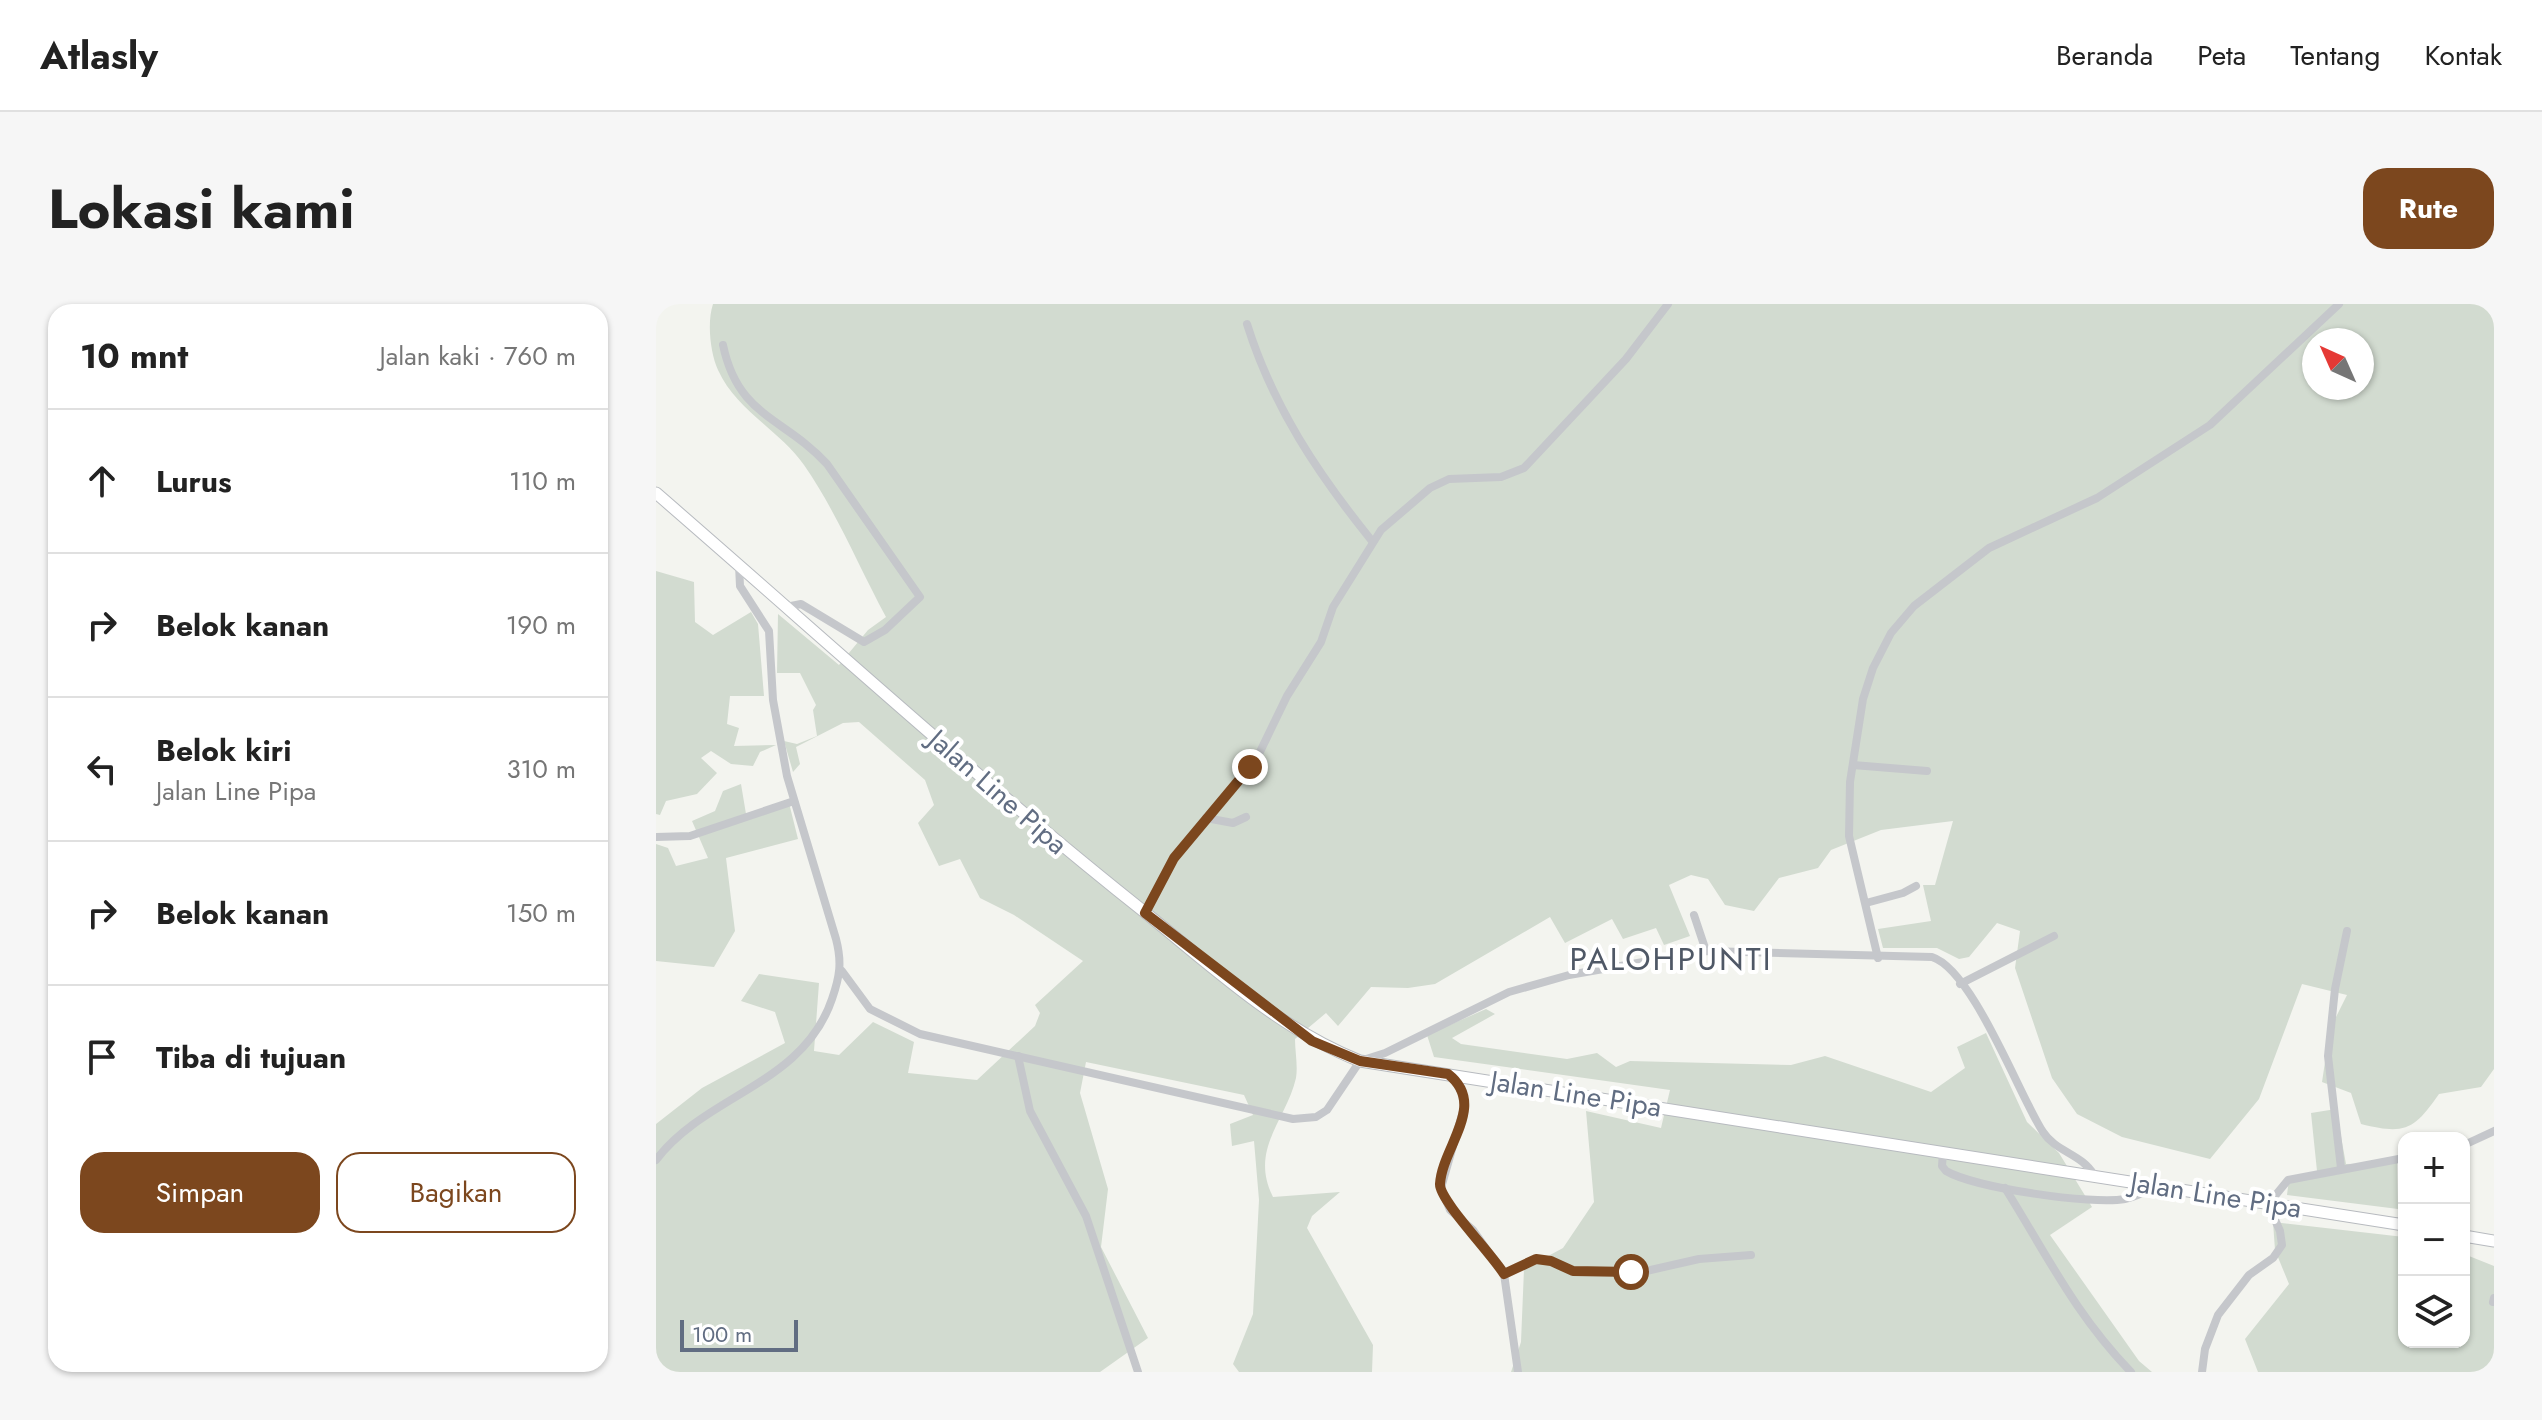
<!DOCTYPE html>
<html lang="id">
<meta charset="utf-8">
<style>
:root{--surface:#fff;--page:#f6f6f6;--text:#222;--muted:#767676;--line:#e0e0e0;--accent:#7c471e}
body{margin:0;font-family:Jost,sans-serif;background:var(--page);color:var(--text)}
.controls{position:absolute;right:24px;bottom:24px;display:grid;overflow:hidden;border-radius:16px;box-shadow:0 2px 6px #0004}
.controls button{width:72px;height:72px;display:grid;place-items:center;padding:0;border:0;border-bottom:2px solid var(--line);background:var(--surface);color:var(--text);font:40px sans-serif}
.compass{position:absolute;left:1646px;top:24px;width:72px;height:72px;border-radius:50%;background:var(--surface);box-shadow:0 2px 6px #0004;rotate:315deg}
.scale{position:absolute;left:24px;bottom:20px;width:118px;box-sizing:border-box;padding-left:8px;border:4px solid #616d82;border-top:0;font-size:22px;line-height:28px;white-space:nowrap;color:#616d82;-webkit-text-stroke:6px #fff;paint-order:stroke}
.stop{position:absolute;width:24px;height:24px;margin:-18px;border:6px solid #7c471e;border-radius:50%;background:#fff}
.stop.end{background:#7c471e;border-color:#fff;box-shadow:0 2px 8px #0008}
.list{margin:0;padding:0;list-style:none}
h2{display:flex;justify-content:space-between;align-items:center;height:104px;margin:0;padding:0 32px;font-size:34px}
h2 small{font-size:26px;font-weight:400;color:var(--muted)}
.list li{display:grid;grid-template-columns:52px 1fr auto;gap:24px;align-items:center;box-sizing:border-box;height:144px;padding:0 32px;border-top:2px solid var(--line)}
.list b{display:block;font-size:30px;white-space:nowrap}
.list p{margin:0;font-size:26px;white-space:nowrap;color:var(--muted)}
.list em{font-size:26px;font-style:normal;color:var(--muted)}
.actions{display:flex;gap:16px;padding:24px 32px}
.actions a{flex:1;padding:18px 0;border:2px solid var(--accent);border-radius:24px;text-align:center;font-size:28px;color:var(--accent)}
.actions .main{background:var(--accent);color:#fff}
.icon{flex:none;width:44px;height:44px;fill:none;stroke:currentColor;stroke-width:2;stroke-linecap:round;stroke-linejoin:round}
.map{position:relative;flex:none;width:1838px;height:1068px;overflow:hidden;border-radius:24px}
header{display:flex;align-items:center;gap:48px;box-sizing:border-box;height:112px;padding:0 40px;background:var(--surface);border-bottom:2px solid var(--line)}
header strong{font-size:38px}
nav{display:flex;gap:44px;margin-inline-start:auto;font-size:28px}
.intro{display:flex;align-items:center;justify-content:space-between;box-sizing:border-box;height:192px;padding:0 48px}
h1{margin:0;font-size:56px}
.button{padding:20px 36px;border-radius:24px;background:var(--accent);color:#fff;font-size:28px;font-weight:700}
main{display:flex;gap:48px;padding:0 48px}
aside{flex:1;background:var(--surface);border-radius:24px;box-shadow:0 2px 6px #0004}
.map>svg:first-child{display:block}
</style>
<header>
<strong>Atlasly</strong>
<nav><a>Beranda</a><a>Peta</a><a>Tentang</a><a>Kontak</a></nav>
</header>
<div class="intro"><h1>Lokasi kami</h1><a class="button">Rute</a></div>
<main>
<aside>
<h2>10 mnt<small>Jalan kaki · 760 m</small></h2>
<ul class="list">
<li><svg class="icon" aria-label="ahead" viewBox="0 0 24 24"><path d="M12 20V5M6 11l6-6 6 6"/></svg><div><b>Lurus</b></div><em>110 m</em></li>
<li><svg class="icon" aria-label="right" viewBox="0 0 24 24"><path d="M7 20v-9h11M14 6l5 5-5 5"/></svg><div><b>Belok kanan</b></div><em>190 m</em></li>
<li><svg class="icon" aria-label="left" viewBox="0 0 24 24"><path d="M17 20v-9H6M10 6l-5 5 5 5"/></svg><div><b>Belok kiri</b><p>Jalan Line Pipa</p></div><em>310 m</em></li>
<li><svg class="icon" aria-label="right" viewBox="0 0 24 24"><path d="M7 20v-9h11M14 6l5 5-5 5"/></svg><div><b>Belok kanan</b></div><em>150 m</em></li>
<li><svg class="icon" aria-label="arrive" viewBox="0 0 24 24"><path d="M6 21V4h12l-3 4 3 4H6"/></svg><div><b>Tiba di tujuan</b></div></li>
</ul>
<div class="actions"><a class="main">Simpan</a><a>Bagikan</a></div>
</aside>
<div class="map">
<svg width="1838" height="1068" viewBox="0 0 1838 1068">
<rect width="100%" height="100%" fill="#f3f4ef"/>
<g fill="#d2dbd0" fill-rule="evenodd">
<path d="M 57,0 L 1838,0 L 1838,765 L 1825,783 L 1783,790 C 1758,826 1749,831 1705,820 L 1695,789 L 1666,778 L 1674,725 L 1691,691 L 1646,680 L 1603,795 L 1554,855 L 1466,833 L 1421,810 L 1396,774 L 1359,664 L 1364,627 L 1341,619 L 1313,653 L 1303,655 L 1281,644 L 1227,644 L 1222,625 L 1275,617 L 1267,581 L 1279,581 L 1297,517 L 1225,526 L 1175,546 L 1162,564 L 1123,574 L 1098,607 L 1069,601 L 1052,575 L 1035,571 L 1013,581 L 1034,632 L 1008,641 L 1000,624 L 967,635 L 956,615 L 909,639 L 894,613 L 779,680 L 752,684 L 715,683 L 682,722 L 670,709 L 639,735 C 639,747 642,762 640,774 C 630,817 593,845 617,893 L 684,888 L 656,912 L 651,924 L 717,1041 L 716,1068 L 583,1068 L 577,1060 L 597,1010 L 603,896 L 598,837 L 576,842 L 574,820 L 597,811 L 588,791 L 430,758 L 424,789 L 452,885 L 445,943 L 492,1034 L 444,1068 L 0,1068 L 0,820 L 46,784 L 129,739 L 119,708 L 85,697 L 103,670 L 163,679 L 158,747 L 183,751 L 217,718 L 258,738 L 252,769 L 321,776 L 379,722 L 384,709 L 379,701 L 427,657 L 358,611 L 324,594 L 304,555 L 283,562 L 262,519 L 278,501 L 269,476 L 203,418 L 187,419 L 140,443 L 144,460 L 137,468 L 128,437 L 141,440 L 161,432 L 157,406 L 160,401 L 144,369 L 121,369 L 122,310 L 183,361 L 212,326 L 230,313 C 203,263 180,207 148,161 C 123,126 80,106 62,66 C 54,48 51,18 57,0 ZM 1658,36 L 1706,36 L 1706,84 L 1658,84 Z"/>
<polygon points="0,267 38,278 39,318 57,331 95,308 102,320 108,392 74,392 71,420 83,424 78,442 120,441 104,448 97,462 75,460 55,447 45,454 61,469 41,490 10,497 4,511 0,510"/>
<polygon points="85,480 90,510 133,499 142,535 70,554 79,627 58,663 0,657 0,540 12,544 20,562 52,554 36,517 59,507 67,487"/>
<polygon points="830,705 839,710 796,734 805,740 911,755 941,749 960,763 974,757 1135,761 1169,752 1275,788 1309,764 1301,743 1330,729 1371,818 1403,849 1436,903 1394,931 1483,1057 1496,1068 855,1068 865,1038 868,965 907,944 938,898 930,807 1005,824 1014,786 778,753 771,731"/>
<polygon points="1680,805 1690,860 1741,859 1742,905 1631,891 1633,875 1661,867 1655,809"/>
<polygon points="1617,918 1748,933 1748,1038 1808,1038 1808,950 1838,962 1838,1068 1602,1068 1589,1035 1633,980 1619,946"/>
</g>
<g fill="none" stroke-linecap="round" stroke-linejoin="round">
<defs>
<g id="secondary">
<path d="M 0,189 C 163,330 322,476 491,610 C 558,664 623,725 704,757 L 1748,921"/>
<polyline points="1808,932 1838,937"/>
</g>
</defs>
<use href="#secondary" stroke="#b7babf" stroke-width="13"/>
<g stroke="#c5c7cb" stroke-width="8">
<path d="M 591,20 C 617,103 662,170 716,237"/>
<path d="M 67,41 C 82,113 128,113 171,160 L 264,293 L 229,326 L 208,338 L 145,300 L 130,303"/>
<polyline points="1197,461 1271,467"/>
<polyline points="550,514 577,519 590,513"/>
<polyline points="0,533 34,532 138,497"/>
<polyline points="1210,599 1247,589 1260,582"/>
<polyline points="489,609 518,554 602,452 631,392 665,338 677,303 725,226 774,184 793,175 845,173 868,164 970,55 1012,0"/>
<polyline points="1038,611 1050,647"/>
<polyline points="1222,654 1193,532 1194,478 1207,395 1217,364 1235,329 1258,302 1333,244 1441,194 1554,121 1683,0"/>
<path d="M 186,667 L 214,705 L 264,730 L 637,815 L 660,813 L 671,806 L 704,757 L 729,749 L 853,688 L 913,671 L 1050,647 L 1276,653 C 1317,666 1363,791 1387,828 C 1400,848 1426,850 1438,871"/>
<polyline points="1304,680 1398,632"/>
<polyline points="362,752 374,807 430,912 482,1068"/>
<polyline points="793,771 803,782 809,800 785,884 794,906 817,926 848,970 862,1068"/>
<polyline points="1808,841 1838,827"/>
<path d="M 1287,848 L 1286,862 L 1290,867 C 1319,884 1436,901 1469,895 C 1479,893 1489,888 1498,883"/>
<path d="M 0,856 C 50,790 147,781 176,695 C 184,672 186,658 180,635 L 131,472 L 117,396 L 113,327 L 84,282 L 83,261"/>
<polyline points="1685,864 1672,752 1679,685 1691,627"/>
<path d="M 1349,884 C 1391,951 1419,1010 1475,1068"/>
<polyline points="1614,898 1632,876 1748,854"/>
<polyline points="848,970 880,955 895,957 917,967 986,968 1043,955 1095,951"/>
<polyline points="1837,998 1838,994"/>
<polyline points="1546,1068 1549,1045 1562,1011 1593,971 1617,954 1626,941 1624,927 1611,898"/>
</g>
<use href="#secondary" stroke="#fff" stroke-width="11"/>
</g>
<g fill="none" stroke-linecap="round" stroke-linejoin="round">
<path stroke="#7c471e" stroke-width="10" d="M 594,463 L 518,554 L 489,609 L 656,737 L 704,757 L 792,770 C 832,801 786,843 784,880 C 783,896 836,950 848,970 L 880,955 L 895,957 L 917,967 L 975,968"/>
</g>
<g text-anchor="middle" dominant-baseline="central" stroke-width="8" stroke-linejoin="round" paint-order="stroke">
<g font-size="28" fill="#616d82" stroke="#fff">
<text transform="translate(342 488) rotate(41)">Jalan Line Pipa</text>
<text transform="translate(920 790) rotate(9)">Jalan Line Pipa</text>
<text transform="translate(1560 891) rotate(9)">Jalan Line Pipa</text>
</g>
<g font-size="32" letter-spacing="2" fill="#4f5866" stroke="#fff">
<text x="1015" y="655">PALOHPUNTI</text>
</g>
</g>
</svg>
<div class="controls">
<button>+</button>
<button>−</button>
<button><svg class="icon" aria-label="layers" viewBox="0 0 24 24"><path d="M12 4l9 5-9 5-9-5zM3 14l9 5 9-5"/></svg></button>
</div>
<svg class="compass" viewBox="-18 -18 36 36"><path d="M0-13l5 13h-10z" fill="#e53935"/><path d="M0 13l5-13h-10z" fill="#767676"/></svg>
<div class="scale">100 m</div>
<div class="stop" style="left:975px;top:968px"></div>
<div class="stop end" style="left:594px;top:463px"></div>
</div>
</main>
